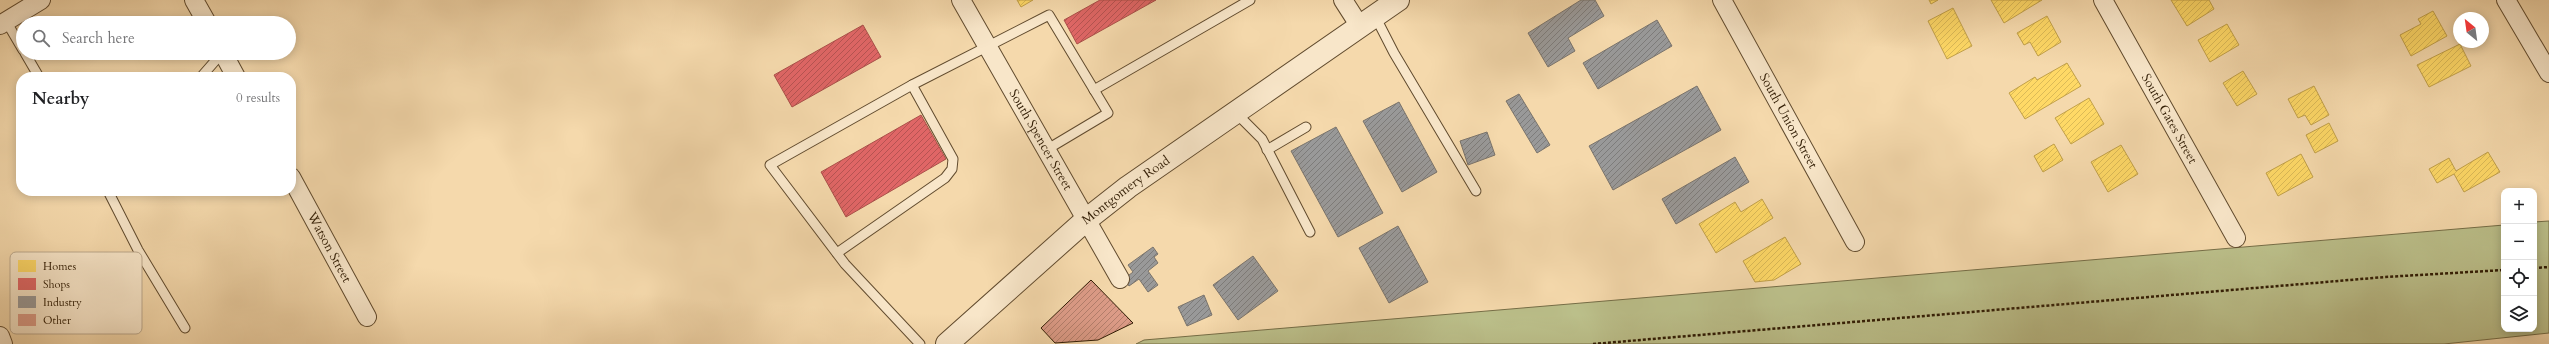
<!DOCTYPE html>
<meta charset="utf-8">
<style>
:root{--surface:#fff;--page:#f6f6f6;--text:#202124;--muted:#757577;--line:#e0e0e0}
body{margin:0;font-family:Cardo,serif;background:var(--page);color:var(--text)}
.controls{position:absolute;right:12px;bottom:12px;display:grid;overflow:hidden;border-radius:8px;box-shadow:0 2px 10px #0003}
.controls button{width:36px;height:36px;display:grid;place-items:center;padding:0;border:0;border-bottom:1px solid var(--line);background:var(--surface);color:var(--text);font:20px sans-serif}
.compass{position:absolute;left:2453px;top:12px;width:36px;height:36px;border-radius:50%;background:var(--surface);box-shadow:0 2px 10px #0003;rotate:331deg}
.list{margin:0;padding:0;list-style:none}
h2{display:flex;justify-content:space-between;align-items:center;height:52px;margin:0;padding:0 16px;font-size:17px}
h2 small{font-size:13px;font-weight:400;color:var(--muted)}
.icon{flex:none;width:22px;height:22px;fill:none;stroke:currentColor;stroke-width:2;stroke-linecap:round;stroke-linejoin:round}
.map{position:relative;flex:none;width:2549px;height:344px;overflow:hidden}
.search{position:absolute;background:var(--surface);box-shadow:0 2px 10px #0003;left:16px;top:16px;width:280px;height:44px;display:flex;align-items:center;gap:10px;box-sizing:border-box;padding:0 14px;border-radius:22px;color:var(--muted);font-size:15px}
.panel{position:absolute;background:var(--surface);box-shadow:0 2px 10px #0003;left:16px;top:72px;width:280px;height:124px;border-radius:16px}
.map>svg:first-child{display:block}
</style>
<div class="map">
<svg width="2549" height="344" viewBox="0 0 2549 344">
<defs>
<pattern id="homes-hatch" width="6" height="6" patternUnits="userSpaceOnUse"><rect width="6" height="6" fill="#ffd966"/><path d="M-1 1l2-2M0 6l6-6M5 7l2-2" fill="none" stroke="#dbba57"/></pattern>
<pattern id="shops-hatch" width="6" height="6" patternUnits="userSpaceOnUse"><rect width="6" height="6" fill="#e06666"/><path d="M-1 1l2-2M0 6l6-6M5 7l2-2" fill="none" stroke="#b65352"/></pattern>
<pattern id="industry-hatch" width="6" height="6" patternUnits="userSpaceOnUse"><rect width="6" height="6" fill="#999"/><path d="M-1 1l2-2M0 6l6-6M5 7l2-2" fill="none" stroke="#7d7c7b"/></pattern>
<pattern id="building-hatch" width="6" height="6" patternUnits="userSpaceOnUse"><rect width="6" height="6" fill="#dc9b87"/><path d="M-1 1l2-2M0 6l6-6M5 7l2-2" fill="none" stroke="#b37e6c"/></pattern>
</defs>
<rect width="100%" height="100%" fill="#f5d9ac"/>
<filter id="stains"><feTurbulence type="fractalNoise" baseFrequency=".005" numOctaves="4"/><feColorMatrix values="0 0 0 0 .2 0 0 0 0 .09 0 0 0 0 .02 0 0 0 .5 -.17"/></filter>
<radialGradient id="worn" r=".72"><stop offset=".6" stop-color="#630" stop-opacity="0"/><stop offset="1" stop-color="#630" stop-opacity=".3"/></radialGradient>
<polygon fill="#bbbf8a" stroke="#766e47" points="2549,221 2549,333 2444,344 1136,344 1144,340 2504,225 2504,329 2534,329 2534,222"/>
<g fill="url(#homes-hatch)" stroke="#c1a049">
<polygon points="1017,0 1033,0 1021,7"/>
<polygon points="1929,0 1938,0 1931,4"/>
<polygon points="1991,0 2042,0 2004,23"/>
<polygon points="2171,0 2209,0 2214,9 2187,26"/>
<polygon points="1953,8 1972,46 1947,59 1928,21"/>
<polygon points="2433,11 2447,36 2411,56 2400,35 2421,24 2418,19"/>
<polygon points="2047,16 2061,42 2038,56 2030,42 2024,45 2017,33"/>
<polygon points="2227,24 2239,45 2210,62 2198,40"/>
<polygon points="2460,44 2471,66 2429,87 2417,65"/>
<polygon points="2067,63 2081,86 2025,119 2009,93 2035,77 2037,80"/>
<polygon points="2243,71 2257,94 2237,106 2223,83"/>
<polygon points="2314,86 2329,115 2311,125 2305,115 2298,118 2288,99"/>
<polygon points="2089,98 2104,124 2071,144 2055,118"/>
<polygon points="2329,123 2338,141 2315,153 2306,135"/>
<polygon points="2054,144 2063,160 2043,172 2034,156"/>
<polygon points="2121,145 2138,174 2108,192 2091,162"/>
<polygon points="2488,152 2500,172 2464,192 2454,174 2437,183 2429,169 2449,158 2456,171"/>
<polygon points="2301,154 2313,177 2278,196 2266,173"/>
<polygon points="1762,199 1773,218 1716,253 1699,224 1735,202 1741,212"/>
<polygon points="1785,237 1801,264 1774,280 1755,282 1743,261"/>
</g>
<g fill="url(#shops-hatch)" stroke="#ab5049">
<polygon points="1100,0 1156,0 1077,44 1064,20"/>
<polygon points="863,25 881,57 792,107 774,75"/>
<polygon points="921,115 946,159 846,217 821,172"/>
</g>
<g fill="url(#industry-hatch)" stroke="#7a746c">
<polygon points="1581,0 1595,0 1604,16 1568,38 1575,51 1548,67 1528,33"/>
<polygon points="1657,20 1672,46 1598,89 1583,63"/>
<polygon points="1697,86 1721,130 1613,190 1589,146"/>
<polygon points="1519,94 1550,145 1537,153 1506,101"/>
<polygon points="1399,102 1437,172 1402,192 1363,121"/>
<polygon points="1336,127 1383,213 1338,237 1291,151"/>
<polygon points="1487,132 1495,155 1468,165 1460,141"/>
<polygon points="1735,157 1749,182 1676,224 1662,199"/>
<polygon points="1398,226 1428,282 1389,303 1359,248"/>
<polygon points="1153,247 1158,254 1154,257 1158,263 1148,271 1158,285 1148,292 1139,279 1129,286 1124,279 1133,272 1128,265"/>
<polygon points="1253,256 1278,291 1238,320 1213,285"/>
<polygon points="1204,295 1212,315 1187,326 1178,307"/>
</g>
<polygon fill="url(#building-hatch)" stroke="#301c04" points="1091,280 1133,323 1098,340 1055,343 1041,328"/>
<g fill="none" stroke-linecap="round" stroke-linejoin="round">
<defs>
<g id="service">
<polyline points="1375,16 1394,53 1476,191"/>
<polyline points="6,21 23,50"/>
<polyline points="25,53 39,77"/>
<polyline points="201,77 222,53"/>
<polyline points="1094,90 1250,0"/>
<polyline points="1235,112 1262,139 1310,232"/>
<polyline points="1267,150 1306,127"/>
<polyline points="108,191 138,250 185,328"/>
<polyline points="837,253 945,178 952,169 953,159 912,85"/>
<polyline points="920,344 845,264 770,165 912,85 1049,15 1108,113 1046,150"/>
</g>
<g id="minor">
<polyline points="194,0 207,23"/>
<path id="s1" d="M 961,0 L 1120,279"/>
<polyline points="1343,0 1359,25"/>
<path id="s2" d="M 1722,0 L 1855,242"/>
<path id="s3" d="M 2103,0 L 2236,238"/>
<polyline points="2506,0 2549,73"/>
<polyline points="0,25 41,0"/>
<polyline points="223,53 236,77"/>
<path id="s4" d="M 291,177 L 367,317"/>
<polyline points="0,336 3,344"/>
</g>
<g id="tertiary">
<path id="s5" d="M 947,344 L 1086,220 L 1128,187 L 1398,0"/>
</g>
</defs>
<use href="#service" stroke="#614b2e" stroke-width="11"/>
<use href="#minor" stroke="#614b2e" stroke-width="20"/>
<use href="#tertiary" stroke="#614b2e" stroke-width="24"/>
<g stroke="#301c04" stroke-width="2.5" stroke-dasharray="3 2" stroke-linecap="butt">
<polyline points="2534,268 2549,267"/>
<polyline points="1593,344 2385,277 2504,270"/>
</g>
<use href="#service" stroke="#f8e6c9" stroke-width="9"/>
<use href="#minor" stroke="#f8e6c9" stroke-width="18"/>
<use href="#tertiary" stroke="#f8e6c9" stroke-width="22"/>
</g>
<g text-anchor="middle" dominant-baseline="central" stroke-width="4" stroke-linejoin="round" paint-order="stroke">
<g font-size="13" fill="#301c04" stroke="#f8e6c9">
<text stroke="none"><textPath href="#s3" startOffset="136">South Gates Street</textPath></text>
<text stroke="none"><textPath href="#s2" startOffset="138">South Union Street</textPath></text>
<text stroke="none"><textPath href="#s1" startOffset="161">South Spencer Street</textPath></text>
<text stroke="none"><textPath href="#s5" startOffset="236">Montgomery Road</textPath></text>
<text stroke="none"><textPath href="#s4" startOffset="80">Watson Street</textPath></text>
</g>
</g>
<rect x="10" y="252" width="132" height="82" rx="6" fill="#f8e6c9" stroke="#bca98e" stroke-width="1"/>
<rect x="18" y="260" width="18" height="12" fill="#ffd966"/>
<rect x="18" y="278" width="18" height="12" fill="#e06666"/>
<rect x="18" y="296" width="18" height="12" fill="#999"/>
<rect x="18" y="314" width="18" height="12" fill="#dc9b87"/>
<g font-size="11" fill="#301c04">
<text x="43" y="270">Homes</text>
<text x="43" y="288">Shops</text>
<text x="43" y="306">Industry</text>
<text x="43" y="324">Other</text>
</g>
<rect width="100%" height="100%" filter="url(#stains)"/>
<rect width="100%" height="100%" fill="url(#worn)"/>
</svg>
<div class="controls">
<button>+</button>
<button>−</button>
<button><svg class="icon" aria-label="locate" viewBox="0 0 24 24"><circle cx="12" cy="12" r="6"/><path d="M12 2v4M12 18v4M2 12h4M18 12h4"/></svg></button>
<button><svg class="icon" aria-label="layers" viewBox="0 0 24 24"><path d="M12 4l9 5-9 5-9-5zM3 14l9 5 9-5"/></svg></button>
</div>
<svg class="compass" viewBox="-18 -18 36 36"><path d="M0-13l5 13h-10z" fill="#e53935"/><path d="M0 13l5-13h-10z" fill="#757577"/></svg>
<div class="search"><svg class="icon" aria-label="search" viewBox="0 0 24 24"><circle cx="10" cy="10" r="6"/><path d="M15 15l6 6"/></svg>Search here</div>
<section class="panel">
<h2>Nearby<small>0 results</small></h2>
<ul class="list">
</ul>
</section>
</div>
